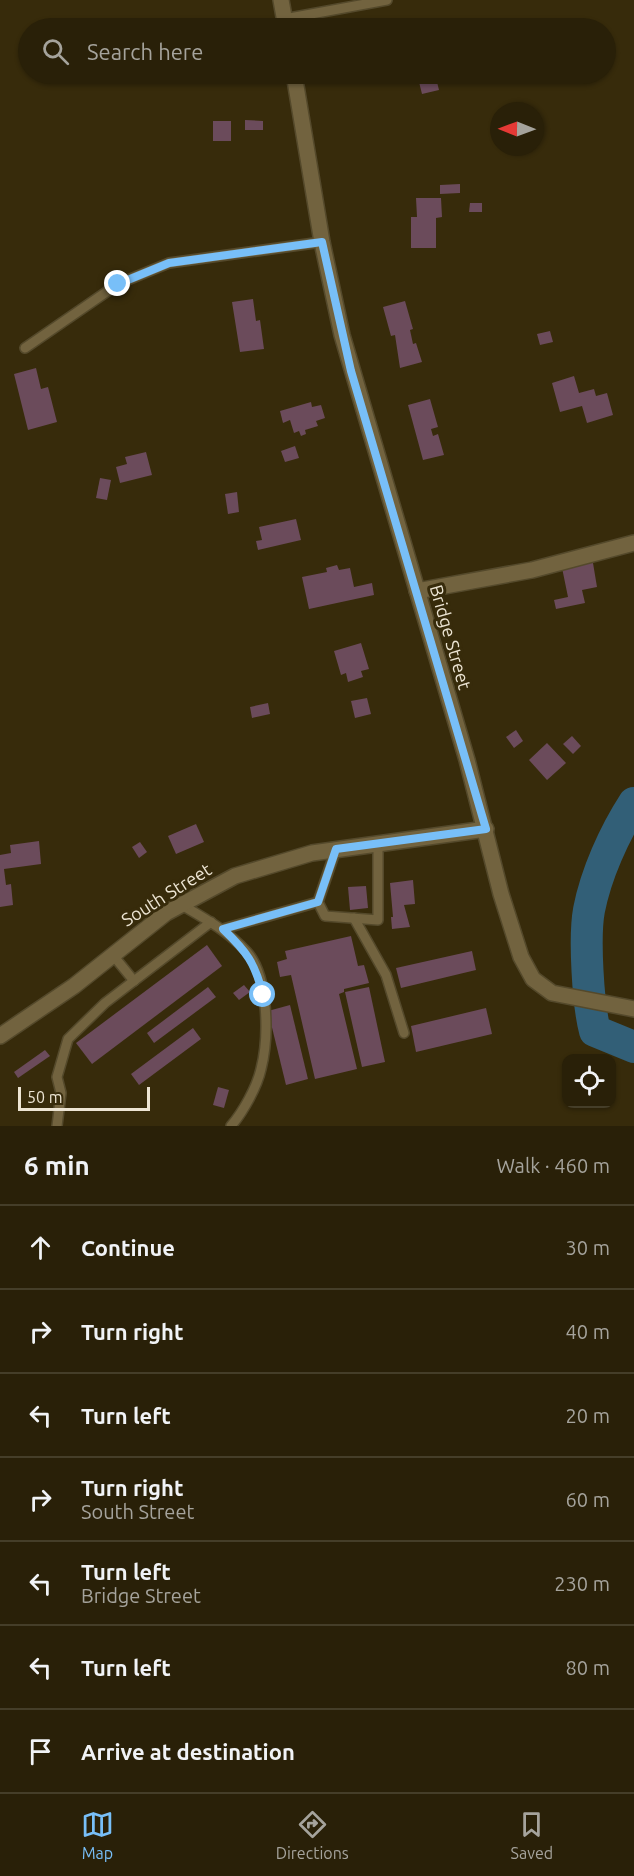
<!DOCTYPE html>
<meta charset="utf-8">
<style>
:root{--surface:#292008;--page:#312812;--text:#f1f3f6;--muted:#a5a39c;--line:#453e29;--accent:#78bff8}
body{margin:0;font-family:Ubuntu,sans-serif;background:var(--page);color:var(--text)}
.controls{position:absolute;right:18px;bottom:18px;display:grid;overflow:hidden;border-radius:12px;box-shadow:0 2px 4px #0004}
.controls button{width:54px;height:54px;display:grid;place-items:center;padding:0;border:0;border-bottom:2px solid var(--line);background:var(--surface);color:var(--text);font:30px sans-serif}
.compass{position:absolute;left:490px;top:102px;width:54px;height:54px;border-radius:50%;background:var(--surface);box-shadow:0 2px 4px #0004;rotate:271deg}
.scale{position:absolute;left:18px;bottom:15px;width:132px;box-sizing:border-box;padding-left:6px;border:3px solid #ede5d4;border-top:0;font-size:16px;line-height:21px;white-space:nowrap;color:#ede5d4;-webkit-text-stroke:4px #372b0b;paint-order:stroke}
.stop{position:absolute;width:18px;height:18px;margin:-14px;border:4px solid #78bff8;border-radius:50%;background:#fff}
.stop.end{background:#78bff8;border-color:#fff;box-shadow:0 2px 6px #0008}
.list{margin:0;padding:0;list-style:none}
h2{display:flex;justify-content:space-between;align-items:center;height:78px;margin:0;padding:0 24px;font-size:26px}
h2 small{font-size:20px;font-weight:400;color:var(--muted)}
.list li{display:grid;grid-template-columns:39px 1fr auto;gap:18px;align-items:center;box-sizing:border-box;height:84px;padding:0 24px;border-top:2px solid var(--line)}
.list b{display:block;font-size:22px;white-space:nowrap}
.list p{margin:0;font-size:20px;white-space:nowrap;color:var(--muted)}
.list em{font-size:20px;font-style:normal;color:var(--muted)}
.icon{flex:none;width:33px;height:33px;fill:none;stroke:currentColor;stroke-width:2;stroke-linecap:round;stroke-linejoin:round}
.map{position:relative;flex:none;width:634px;height:1126px;overflow:hidden}
.search{position:absolute;background:var(--surface);box-shadow:0 2px 4px #0004;left:18px;right:18px;top:18px;height:66px;display:flex;align-items:center;gap:15px;box-sizing:border-box;padding:0 21px;border-radius:33px;color:var(--muted);font-size:22px}
.sheet{height:666px;background:var(--surface)}
nav{display:flex;justify-content:space-around;align-items:center;box-sizing:border-box;height:84px;border-top:2px solid var(--line);background:var(--surface);font-size:16px;color:var(--muted)}
nav a{display:grid;justify-items:center;gap:3px}
nav .on{color:var(--accent)}
.map>svg:first-child{display:block}
</style>
<div class="map">
<svg width="634" height="1126" viewBox="0 0 634 1126">
<rect width="100%" height="100%" fill="#372b0b"/>
<g fill="none" stroke-linecap="round" stroke-linejoin="round">
<path stroke="#325f77" stroke-width="32" d="M 634,803 C 614,834 596,874 589,910 C 584,937 588,1005 595,1031 L 634,1047"/>
</g>
<g fill="#6b4b5b">
<polygon points="596,24 597,28 582,28"/>
<polygon points="417,74 435,74 439,90 422,94"/>
<polygon points="245,120 263,121 263,130 245,130"/>
<rect x="213" y="121" width="18" height="20"/>
<polygon points="460,184 460,193 440,194 440,185"/>
<polygon points="416,198 441,198 442,217 436,218 436,248 411,248 411,217 417,217"/>
<polygon points="470,203 482,203 482,212 469,212"/>
<polygon points="253,299 256,321 260,320 264,349 240,352 232,302"/>
<polygon points="405,301 413,329 410,330 413,344 416,343 422,362 400,368 395,335 391,336 383,307"/>
<polygon points="550,331 553,342 540,345 537,334"/>
<polygon points="36,368 41,389 48,387 57,422 28,430 14,374"/>
<polygon points="574,376 579,393 594,389 596,396 607,393 613,415 587,423 582,406 560,412 552,383"/>
<polygon points="430,399 438,427 431,429 433,436 438,434 444,455 423,460 408,405"/>
<polygon points="311,402 312,407 321,405 325,418 316,421 318,426 305,430 306,434 301,436 299,431 294,433 290,420 283,423 280,411"/>
<polygon points="295,446 299,458 285,462 281,451"/>
<polygon points="146,452 152,475 120,483 116,467 127,464 125,457"/>
<polygon points="100,478 111,480 107,500 96,498"/>
<polygon points="237,492 239,512 228,514 225,494"/>
<polygon points="296,519 301,540 258,550 256,541 262,540 259,527"/>
<polygon points="592,557 597,587 582,590 585,603 556,609 554,600 568,597 561,563"/>
<polygon points="337,565 339,570 350,568 354,587 372,583 374,595 309,609 302,577 327,572 326,568"/>
<polygon points="361,643 369,669 361,671 363,677 348,682 346,673 341,675 334,651"/>
<polygon points="367,698 371,714 355,718 351,701"/>
<polygon points="268,703 270,714 252,718 250,707"/>
<polygon points="516,730 523,741 514,748 506,737"/>
<polygon points="572,736 581,746 573,754 563,744"/>
<polygon points="547,743 566,763 547,780 529,760"/>
<polygon points="196,824 204,842 176,854 168,836"/>
<polygon points="39,841 41,864 4,869 6,885 11,884 13,905 0,907 0,855 11,853 10,845"/>
<polygon points="140,842 147,852 139,858 132,847"/>
<polygon points="413,880 415,904 404,905 410,927 392,929 391,917 393,917 390,883"/>
<polygon points="366,886 368,908 350,910 348,887"/>
<polygon points="351,936 358,966 364,965 369,983 344,989 344,992 339,994 357,1069 315,1079 291,975 280,977 277,962 287,959 285,951"/>
<polygon points="207,945 222,966 92,1064 76,1043"/>
<polygon points="472,951 476,970 401,988 396,968"/>
<polygon points="244,985 250,992 239,1000 233,993"/>
<polygon points="208,987 216,997 154,1043 147,1033"/>
<polygon points="369,987 385,1062 362,1067 345,992"/>
<polygon points="290,1005 308,1079 286,1085 268,1011"/>
<polygon points="486,1008 492,1034 416,1052 411,1026"/>
<polygon points="193,1028 201,1039 139,1085 131,1074"/>
<polygon points="45,1050 50,1056 18,1078 14,1072"/>
<polygon points="218,1087 229,1090 224,1108 213,1105"/>
</g>
<g fill="none" stroke-linecap="round" stroke-linejoin="round">
<defs>
<g id="lane">
<polyline points="284,19 387,0"/>
<polyline points="25,348 118,284 169,263 322,242"/>
<polyline points="336,849 318,902 325,916 378,920 378,843"/>
<path d="M 180,904 C 204,918 228,931 247,952 C 269,977 269,1038 261,1069 C 257,1087 243,1112 231,1126"/>
<polyline points="354,918 386,975 404,1033"/>
<polyline points="223,929 318,902"/>
<polyline points="112,954 134,981"/>
<polyline points="57,1126 61,1093 57,1077 68,1039 105,1003 211,922"/>
</g>
<g id="street">
<polyline points="281,0 286,28"/>
<polyline points="294,74 322,242 342,335 467,760 501,894 521,957 533,979 552,993 634,1009"/>
<polyline points="417,591 532,570 634,543"/>
<polyline points="0,1036 74,986 166,913 235,876 312,853 486,829"/>
</g>
</defs>
<use href="#lane" stroke="#54492b" stroke-width="12"/>
<use href="#street" stroke="#54492b" stroke-width="18"/>
<use href="#lane" stroke="#72633f" stroke-width="9"/>
<use href="#street" stroke="#72633f" stroke-width="15"/>
</g>
<g fill="none" stroke-linecap="round" stroke-linejoin="round">
<path stroke="#78bff8" stroke-width="8" d="M 118,284 L 169,263 L 322,242 L 351,371 L 486,829 L 336,849 L 318,902 L 223,929 C 247,952 255,963 263,995"/>
</g>
<g text-anchor="middle" dominant-baseline="central" stroke-width="6" stroke-linejoin="round" paint-order="stroke">
<g font-size="18" fill="#ede5d4" stroke="#372b0b">
<text transform="translate(451 637) rotate(74)">Bridge Street</text>
<text transform="translate(166 894) rotate(-32)">South Street</text>
</g>
</g>
</svg>
<div class="controls">
<button><svg class="icon" aria-label="locate" viewBox="0 0 24 24"><circle cx="12" cy="12" r="6"/><path d="M12 2v4M12 18v4M2 12h4M18 12h4"/></svg></button>
</div>
<svg class="compass" viewBox="-18 -18 36 36"><path d="M0-13l5 13h-10z" fill="#e53935"/><path d="M0 13l5-13h-10z" fill="#a5a39c"/></svg>
<div class="scale">50 m</div>
<div class="stop" style="left:263px;top:995px"></div>
<div class="stop end" style="left:118px;top:284px"></div>
<div class="search"><svg class="icon" aria-label="search" viewBox="0 0 24 24"><circle cx="10" cy="10" r="6"/><path d="M15 15l6 6"/></svg>Search here</div>
</div>
<section class="sheet">
<h2>6 min<small>Walk · 460 m</small></h2>
<ul class="list">
<li><svg class="icon" aria-label="ahead" viewBox="0 0 24 24"><path d="M12 20V5M6 11l6-6 6 6"/></svg><div><b>Continue</b></div><em>30 m</em></li>
<li><svg class="icon" aria-label="right" viewBox="0 0 24 24"><path d="M7 20v-9h11M14 6l5 5-5 5"/></svg><div><b>Turn right</b></div><em>40 m</em></li>
<li><svg class="icon" aria-label="left" viewBox="0 0 24 24"><path d="M17 20v-9H6M10 6l-5 5 5 5"/></svg><div><b>Turn left</b></div><em>20 m</em></li>
<li><svg class="icon" aria-label="right" viewBox="0 0 24 24"><path d="M7 20v-9h11M14 6l5 5-5 5"/></svg><div><b>Turn right</b><p>South Street</p></div><em>60 m</em></li>
<li><svg class="icon" aria-label="left" viewBox="0 0 24 24"><path d="M17 20v-9H6M10 6l-5 5 5 5"/></svg><div><b>Turn left</b><p>Bridge Street</p></div><em>230 m</em></li>
<li><svg class="icon" aria-label="left" viewBox="0 0 24 24"><path d="M17 20v-9H6M10 6l-5 5 5 5"/></svg><div><b>Turn left</b></div><em>80 m</em></li>
<li><svg class="icon" aria-label="arrive" viewBox="0 0 24 24"><path d="M6 21V4h12l-3 4 3 4H6"/></svg><div><b>Arrive at destination</b></div></li>
</ul>
</section>
<nav>
<a class="on"><svg class="icon" aria-label="map" viewBox="0 0 24 24"><path d="M3 6l6-2 6 2 6-2v14l-6 2-6-2-6 2zM9 4v14M15 6v14"/></svg>Map</a>
<a><svg class="icon" aria-label="directions" viewBox="0 0 24 24"><path d="M12 3l9 9-9 9-9-9zM9 14v-3h6M13 9l2 2-2 2"/></svg>Directions</a>
<a><svg class="icon" aria-label="saved" viewBox="0 0 24 24"><path d="M7 4h10v16l-5-4-5 4z"/></svg>Saved</a>
</nav>
